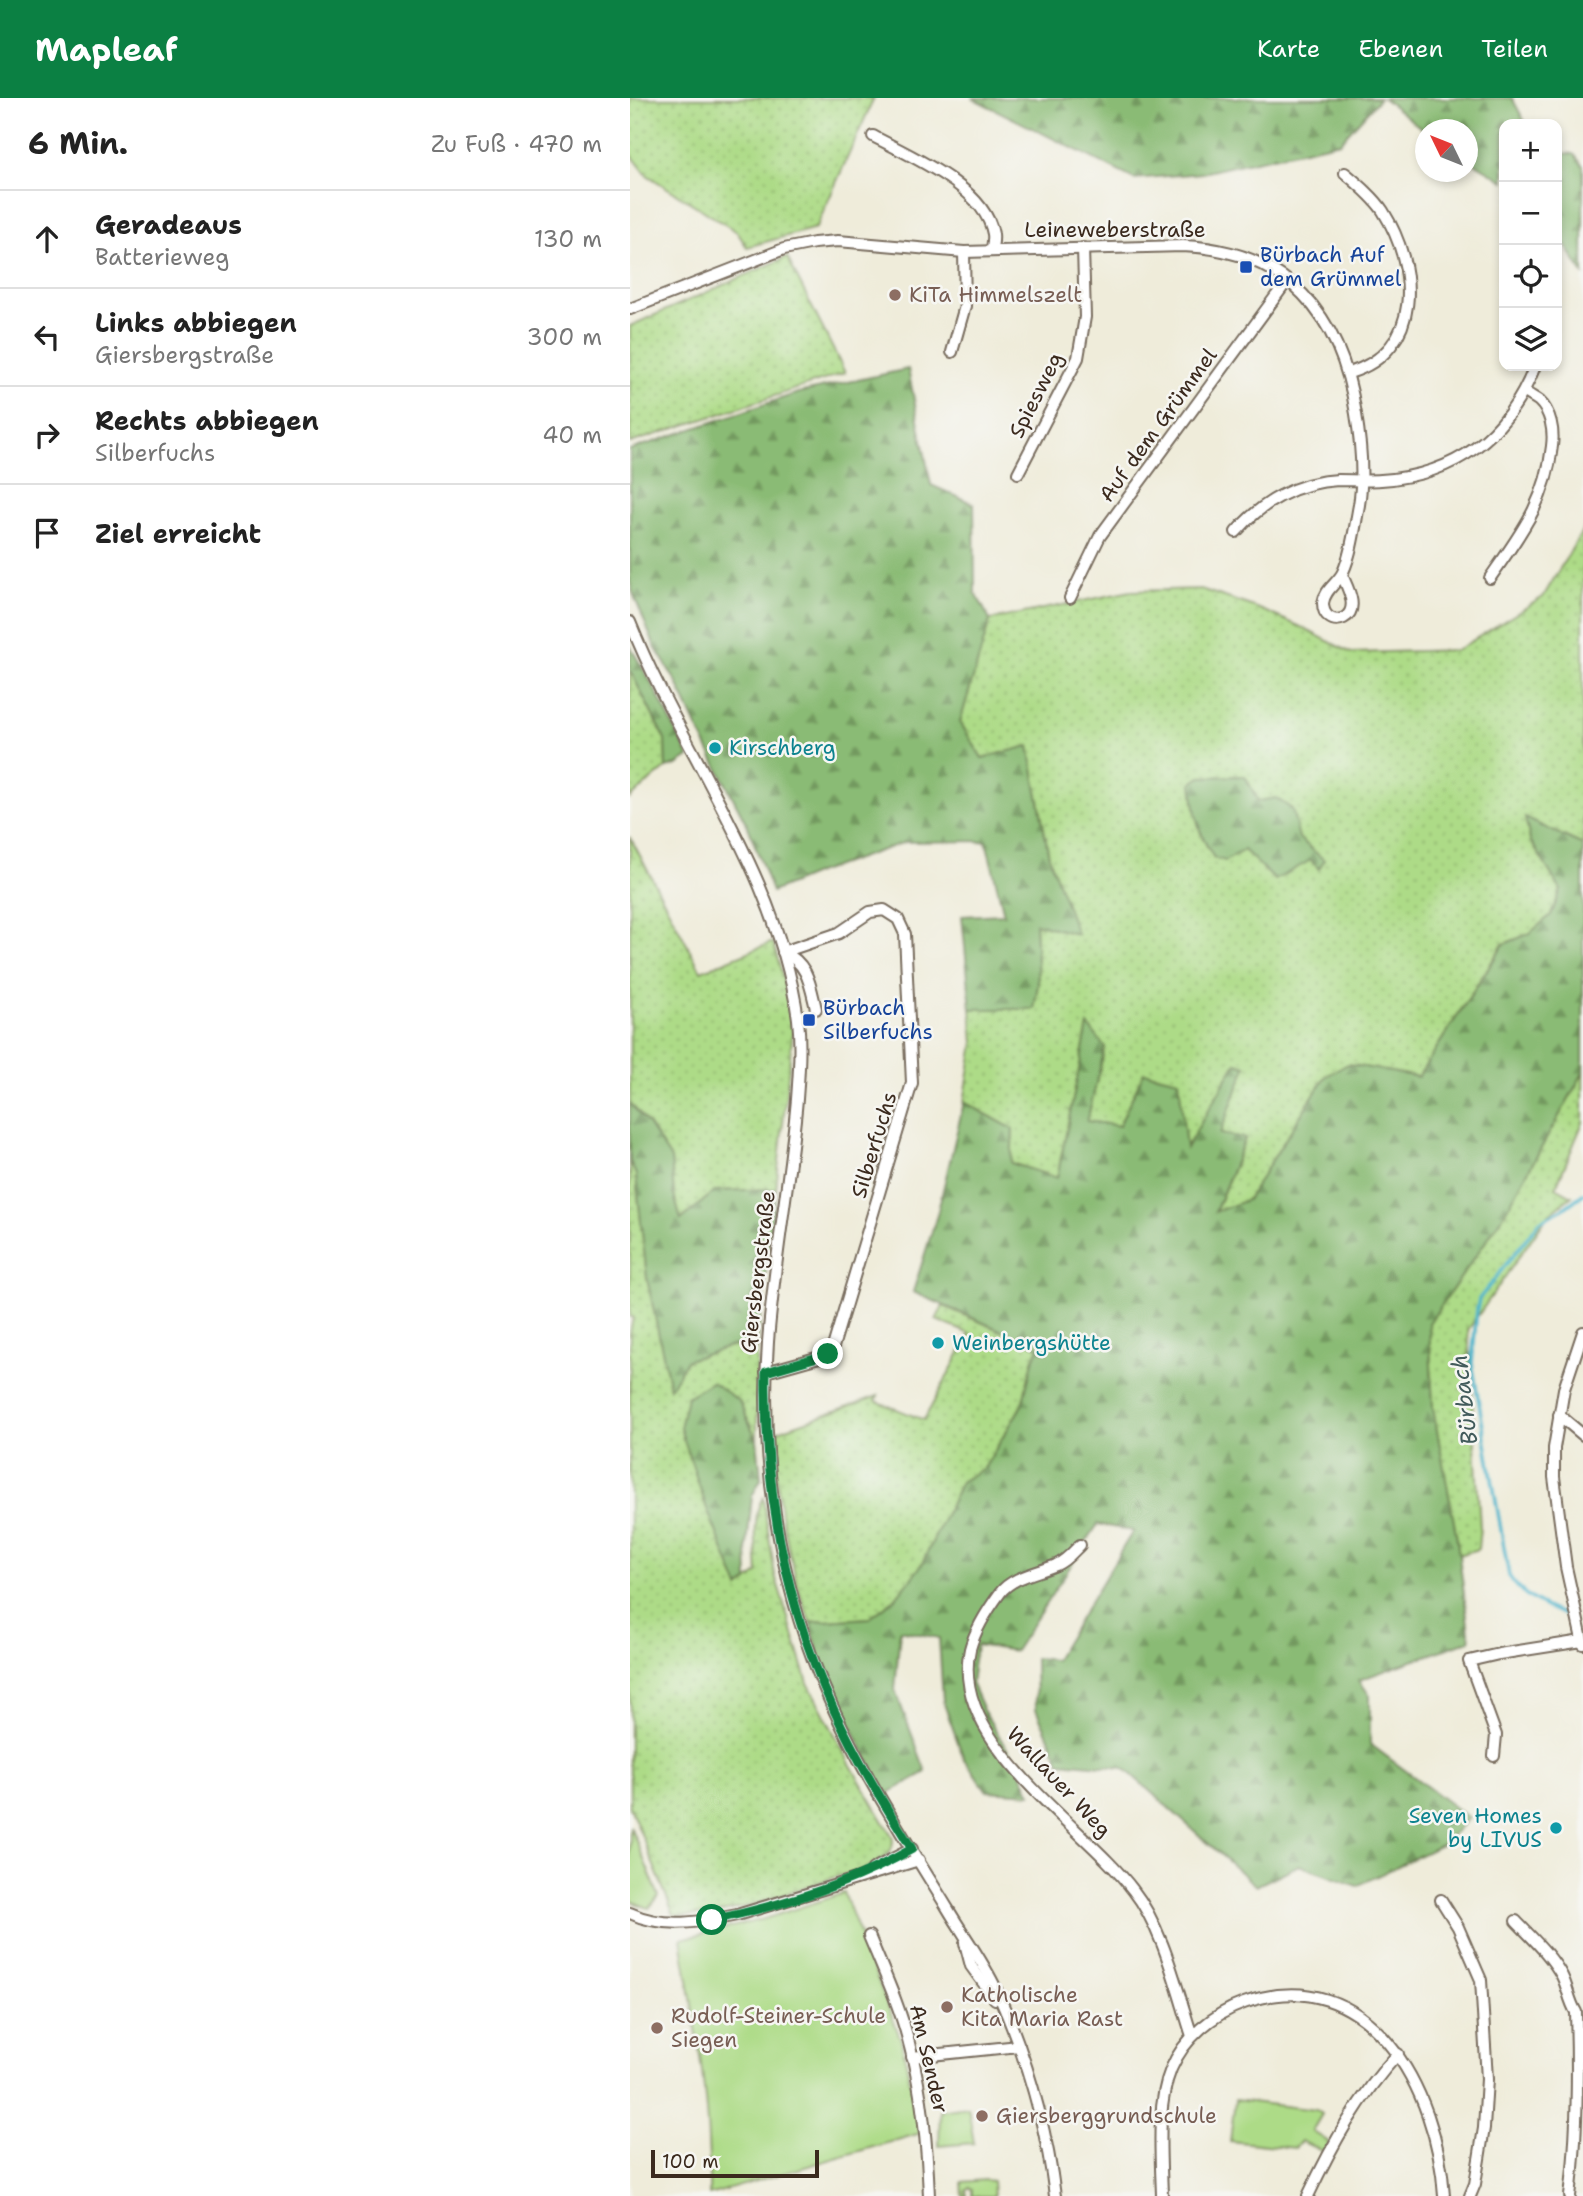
<!DOCTYPE html>
<html lang="de">
<meta charset="utf-8">
<style>
:root{--surface:#fff;--page:#f2f2f2;--text:#222;--muted:#767676;--line:#e0e0e0;--accent:#0b8043}
body{margin:0;font-family:"Shantell Sans",sans-serif;background:var(--page);color:var(--text)}
.controls{position:absolute;right:21px;top:21px;display:grid;overflow:hidden;border-radius:14px;box-shadow:0 4px 10px #0003}
.controls button{width:63px;height:63px;display:grid;place-items:center;padding:0;border:0;border-bottom:2px solid var(--line);background:var(--surface);color:var(--text);font:35px sans-serif}
.compass{position:absolute;left:785px;top:21px;width:63px;height:63px;border-radius:50%;background:var(--surface);box-shadow:0 4px 10px #0003;rotate:313deg}
.scale{position:absolute;left:21px;bottom:18px;width:168px;box-sizing:border-box;padding-left:7px;border:4px solid #3b2a1e;border-top:0;font-size:19px;line-height:24px;white-space:nowrap;color:#3b2a1e;-webkit-text-stroke:5px #f6f6f2;paint-order:stroke}
.stop{position:absolute;width:21px;height:21px;margin:-16px;border:5px solid #0b8043;border-radius:50%;background:#fff}
.stop.end{background:#0b8043;border-color:#fff;box-shadow:0 2px 7px #0008}
.list{margin:0;padding:0;list-style:none}
h2{display:flex;justify-content:space-between;align-items:center;height:91px;margin:0;padding:0 28px;font-size:30px}
h2 small{font-size:23px;font-weight:400;color:var(--muted)}
.list li{display:grid;grid-template-columns:46px 1fr auto;gap:21px;align-items:center;box-sizing:border-box;height:98px;padding:0 28px;border-top:2px solid var(--line)}
.list b{display:block;font-size:26px;white-space:nowrap}
.list p{margin:0;font-size:23px;white-space:nowrap;color:var(--muted)}
.list em{font-size:23px;font-style:normal;color:var(--muted)}
.icon{flex:none;width:38px;height:38px;fill:none;stroke:currentColor;stroke-width:2;stroke-linecap:round;stroke-linejoin:round}
.map{position:relative;flex:none;width:953px;height:2098px;overflow:hidden}
header{display:flex;align-items:center;gap:42px;box-sizing:border-box;height:98px;padding:0 35px;background:var(--accent);color:#fff}
header strong{font-size:33px}
nav{display:flex;gap:38px;margin-inline-start:auto;font-size:24px}
main{display:flex}
aside{flex:1;background:var(--surface)}
.map>svg:first-child{display:block}
</style>
<header>
<strong>Mapleaf</strong>
<nav><a>Karte</a><a>Ebenen</a><a>Teilen</a></nav>
</header>
<main>
<aside>
<h2>6 Min.<small>Zu Fuß · 470 m</small></h2>
<ul class="list">
<li><svg class="icon" aria-label="ahead" viewBox="0 0 24 24"><path d="M12 20V5M6 11l6-6 6 6"/></svg><div><b>Geradeaus</b><p>Batterieweg</p></div><em>130 m</em></li>
<li><svg class="icon" aria-label="left" viewBox="0 0 24 24"><path d="M17 20v-9H6M10 6l-5 5 5 5"/></svg><div><b>Links abbiegen</b><p>Giersbergstraße</p></div><em>300 m</em></li>
<li><svg class="icon" aria-label="right" viewBox="0 0 24 24"><path d="M7 20v-9h11M14 6l5 5-5 5"/></svg><div><b>Rechts abbiegen</b><p>Silberfuchs</p></div><em>40 m</em></li>
<li><svg class="icon" aria-label="arrive" viewBox="0 0 24 24"><path d="M6 21V4h12l-3 4 3 4H6"/></svg><div><b>Ziel erreicht</b></div></li>
</ul>
</aside>
<div class="map">
<svg width="953" height="2098" viewBox="0 0 953 2098">
<defs>
<pattern id="grass-dots" width="8" height="8" patternUnits="userSpaceOnUse" patternTransform="scale(1.75)"><rect width="8" height="8" fill="#addb87"/><path d="M2 2h.1M6 6h.1" fill="none" stroke="#96bc74" stroke-width="1.8" stroke-linecap="round"/></pattern>
<pattern id="forest-firs" width="22" height="20" patternUnits="userSpaceOnUse" patternTransform="scale(1.75)"><rect width="22" height="20" fill="#8abb74"/><path d="M5 1l3.5 6h-7zM16 11l3.5 6h-7z" fill="#72985f"/></pattern>
</defs>
<rect width="100%" height="100%" fill="#f6f6f2"/>
<filter id="ink" filterUnits="userSpaceOnUse"><feTurbulence type="fractalNoise" baseFrequency=".0143" numOctaves="2"/><feDisplacementMap in="SourceGraphic" scale="14" xChannelSelector="R" yChannelSelector="G"/><feConvolveMatrix kernelMatrix="1 2 1 2 8 2 1 2 1" color-interpolation-filters="sRGB"/></filter>
<filter id="wash" filterUnits="userSpaceOnUse"><feTurbulence type="fractalNoise" baseFrequency=".00686" numOctaves="4" result="noise"/><feDisplacementMap in="SourceGraphic" scale="28" xChannelSelector="R" yChannelSelector="G"/><feGaussianBlur stdDeviation="1.57" result="paint"/><feColorMatrix in="noise" values="0 0 0 0 0 0 0 0 0 0 0 0 0 0 0 0 0 1.4 0 .05"/><feComposite in="paint" operator="in"/></filter>
<g filter="url(#wash)">
<rect width="100%" height="100%" fill="#efecda"/>
<g fill="url(#grass-dots)" stroke="#748252" stroke-width="2" fill-rule="evenodd">
<polygon points="0,0 244,0 186,130 117,149 107,134 17,77 0,55"/>
<polygon points="157,159 215,275 0,345 0,228"/>
<path d="M 953,432 L 953,747 L 896,721 L 900,742 L 931,792 L 921,817 L 899,836 L 873,846 L 788,979 L 718,966 L 695,979 L 617,1102 L 585,1115 L 615,1041 L 590,1036 L 616,968 L 606,965 L 556,1051 L 548,982 L 514,974 L 489,1028 L 457,1023 L 475,949 L 458,928 L 427,1080 L 381,1065 L 383,1031 L 334,1004 L 344,945 L 341,911 L 404,911 L 408,886 L 405,825 L 446,836 L 419,759 L 399,649 L 352,660 L 330,624 L 360,522 L 501,493 L 571,491 L 627,510 L 669,528 L 721,555 L 827,552 L 913,499 ZM 615,678 L 628,703 L 662,711 L 668,740 L 689,771 L 681,761 L 645,782 L 614,752 L 584,760 C 562,726 566,718 571,679 Z"/>
<polygon points="0,572 35,642 36,670 0,700"/>
<polygon points="0,739 71,873 143,844 152,876 163,931 146,1091 85,1093 51,1123 44,1097 41,1061 18,1026 0,1005"/>
<polygon points="953,975 953,1024 926,1089 942,1098 918,1117 838,1232 850,1429 848,1451 829,1457 803,1311 799,1225 872,1120"/>
<path d="M 0,1063 L 6,1077 L 17,1180 L 40,1289 L 57,1262 L 102,1248 L 127,1250 L 127,1342 L 109,1303 L 50,1330 L 76,1408 L 109,1490 L 128,1475 C 127,1455 121,1415 133,1400 L 145,1477 L 178,1585 L 219,1664 L 262,1738 C 264,1745 263,1751 257,1757 C 244,1771 220,1774 202,1780 C 151,1796 100,1821 44,1817 L 0,1709 L 0,1236 L 3,1219 L 0,1219 Z"/>
<polygon points="313,1208 409,1249 403,1263 392,1307 355,1369 331,1384 291,1468 265,1501 240,1520 180,1524 167,1486 151,1417 142,1335 248,1298 246,1303 294,1322 340,1236 306,1222"/>
</g>
<g fill="url(#forest-firs)" stroke="#627249" stroke-width="2">
<polygon points="342,0 750,0 710,44 572,75 504,81"/>
<polygon points="753,0 882,0 896,26 874,26 874,83 838,61 838,32 795,33"/>
<polygon points="927,55 944,56 953,68 953,176 927,133"/>
<polygon points="278,271 301,387 344,406 345,494 360,522 330,624 352,660 399,648 419,759 447,836 405,825 408,886 404,911 341,911 332,818 374,816 356,743 275,744 187,775 142,794 119,731 69,633 47,585 25,549 4,498 0,484 0,352 168,295"/>
<polygon points="0,548 23,588 59,659 47,667 36,670 35,642 0,572"/>
<path d="M 615,678 L 628,703 L 646,700 L 662,711 L 669,740 L 694,762 L 689,771 L 681,762 L 645,782 L 614,752 L 595,763 L 584,760 C 567,733 565,716 562,685 L 571,679 Z"/>
<polygon points="895,720 953,747 953,975 872,1120 799,1225 803,1311 826,1435 840,1542 729,1582 740,1598 740,1646 839,1720 813,1746 727,1788 669,1767 626,1788 494,1670 430,1664 406,1611 405,1560 425,1562 503,1433 468,1426 385,1553 346,1547 341,1585 353,1612 386,1665 401,1696 357,1693 334,1661 313,1603 309,1540 270,1532 265,1592 296,1674 257,1696 229,1644 192,1566 180,1524 240,1520 265,1501 291,1468 331,1384 355,1369 392,1307 403,1263 409,1249 283,1194 307,1117 334,1004 383,1031 381,1065 427,1080 458,927 475,949 457,1023 489,1028 514,974 549,982 556,1050 606,965 616,968 590,1036 615,1040 585,1114 617,1102 695,979 718,966 788,979 874,846 899,836 921,817 931,792 900,742"/>
<polygon points="0,1005 18,1026 41,1061 44,1097 51,1122 85,1093 146,1091 127,1250 102,1248 57,1262 40,1290 17,1180 6,1077 0,1063"/>
<polygon points="82,1284 109,1303 127,1342 131,1381 122,1398 117,1448 118,1483 109,1490 76,1408 50,1330 57,1299"/>
</g>
<g fill="#addb87" stroke="#748252" stroke-width="2">
<polygon points="0,1728 29,1798 19,1810 0,1803"/>
<path d="M 214,1795 L 271,1942 L 291,2035 L 79,2097 C 81,2009 66,1928 51,1841 L 134,1821 Z"/>
<polygon points="605,2002 686,2012 692,2016 682,2033 699,2044 694,2054 671,2043 665,2050 600,2043"/>
<polygon points="338,2009 344,2045 309,2048 310,2013"/>
<polygon points="355,2082 363,2083 364,2098 342,2098 342,2092 339,2089 336,2092 337,2098 333,2098 332,2084"/>
</g>
<g fill="none" stroke-linecap="round" stroke-linejoin="round">
<path stroke="#4eb5cc" stroke-width="3.5" d="M 934,1517 C 913,1508 891,1498 879,1478 L 842,1265 L 847,1211 L 849,1201 L 910,1123 L 933,1111 L 953,1096"/>
</g>
</g>
<g filter="url(#ink)">
<g fill="none" stroke-linecap="round" stroke-linejoin="round">
<defs>
<g id="minor">
<path d="M 243,38 C 280,58 355,89 363,136 C 364,141 362,148 362,153"/>
<path d="M 715,75 C 728,86 744,99 753,113 C 788,169 794,252 719,275"/>
<path d="M 0,211 L 154,151 L 184,145 L 208,143 L 334,154 L 553,148 C 657,152 711,217 726,316 C 731,346 734,377 729,407 C 725,428 722,454 713,474 C 708,485 695,491 693,505 C 693,510 695,516 699,519 C 704,523 710,522 714,520 C 730,511 717,489 712,477"/>
<polyline points="322,254 335,208 334,154"/>
<polyline points="388,375 448,260 455,219 453,150"/>
<path d="M 606,434 C 632,404 667,384 708,382 C 722,382 737,383 751,382 C 827,377 878,337 905,268"/>
<path d="M 860,480 C 891,435 916,404 922,348 C 924,333 921,314 909,303 C 905,300 899,297 895,294"/>
<polyline points="440,500 470,438 657,183"/>
<path d="M 0,524 C 53,657 148,775 168,921 C 171,947 169,974 167,1001 C 160,1082 144,1163 138,1244 C 130,1358 147,1476 191,1582 C 224,1663 272,1736 318,1811 C 334,1838 353,1863 366,1891 C 396,1957 416,2026 425,2098"/>
<path d="M 153,854 C 178,865 180,886 186,911"/>
<polyline points="953,1234 934,1291 924,1350 924,1379 936,1469 953,1546"/>
<polyline points="136,1274 193,1258 203,1249 282,985 275,836 268,821 254,812 240,814 209,835 153,854"/>
<polyline points="929,1317 953,1337"/>
<path d="M 450,1447 C 443,1454 436,1463 426,1467 C 408,1475 383,1478 370,1495 C 359,1510 345,1532 340,1551 C 318,1644 454,1727 503,1792 C 533,1830 547,1892 562,1938"/>
<polyline points="864,1658 866,1637 839,1563 869,1556 952,1543"/>
<polyline points="243,1771 282,1751"/>
<polyline points="811,1802 828,1829 851,1882 857,1981 854,2030 845,2086 840,2098"/>
<path d="M 0,1815 C 33,1831 72,1824 107,1817 L 289,1762"/>
<path d="M 886,1823 C 902,1840 921,1857 932,1878 C 938,1890 939,1903 946,1914 C 948,1976 948,2036 940,2098"/>
<path d="M 239,1838 C 254,1874 271,1911 280,1949 C 293,1998 297,2048 299,2098"/>
<polyline points="335,1845 341,1868 365,1901"/>
<polyline points="282,1959 389,1948"/>
<path d="M 532,2098 C 531,2059 526,2007 541,1971 C 554,1940 583,1916 614,1905 C 739,1861 808,1993 814,2098"/>
<path d="M 678,2098 C 702,2047 729,1998 768,1956"/>
</g>
</defs>
<use href="#minor" stroke="#7a6e60" stroke-width="14"/>
<use href="#minor" stroke="#fff" stroke-width="10"/>
</g>
</g>
<g fill="none" stroke-linecap="round" stroke-linejoin="round" filter="url(#ink)">
<path stroke="#0b8043" stroke-width="9" d="M 82,1822 C 151,1808 221,1786 282,1751 C 254,1706 226,1660 204,1612 C 155,1506 134,1390 136,1274 L 198,1256"/>
</g>
<g fill="#1a4fb4" stroke="#f6f6f2" stroke-width="2.5">
<rect x="609" y="162" width="14" height="14" rx="3.5"/>
<rect x="172" y="915" width="14" height="14" rx="3.5"/>
</g>
<g fill="#8d6e63" stroke="#f6f6f2" stroke-width="2.5">
<circle cx="265" cy="197" r="7"/>
<circle cx="317" cy="1909" r="7"/>
<circle cx="27" cy="1930" r="7"/>
<circle cx="352" cy="2018" r="7"/>
</g>
<g fill="#0f9aa8" stroke="#f6f6f2" stroke-width="2.5">
<circle cx="85" cy="650" r="7"/>
<circle cx="308" cy="1245" r="7"/>
<circle cx="926" cy="1730" r="7"/>
</g>
<g text-anchor="middle" dominant-baseline="central" stroke-width="5" stroke-linejoin="round" paint-order="stroke">
<g font-size="21" fill="#3b2a1e" stroke="#f6f6f2">
<text x="485" y="132">Leineweberstraße</text>
<text transform="translate(406 297) rotate(-63)">Spiesweg</text>
<text transform="translate(528 327) rotate(-54)">Auf dem Grümmel</text>
<text transform="translate(244 1047) rotate(-73)">Silberfuchs</text>
<text transform="translate(128 1174) rotate(-83)">Giersbergstraße</text>
<text transform="translate(429 1684) rotate(47)">Wallauer Weg</text>
<text transform="translate(299 1961) rotate(77)">Am Sender</text>
</g>
<g font-size="21" fill="#164399" stroke="#f6f6f2" text-anchor="start">
<text x="630" y="157">Bürbach Auf<tspan x="630" dy="24">dem Grümmel</tspan></text>
<text x="193" y="910">Bürbach<tspan x="193" dy="24">Silberfuchs</tspan></text>
</g>
<g font-size="21" fill="#785e54" stroke="#f6f6f2" text-anchor="start">
<text x="279" y="197">KiTa Himmelszelt</text>
<text x="331" y="1897">Katholische<tspan x="331" dy="24">Kita Maria Rast</tspan></text>
<text x="41" y="1918">Rudolf-Steiner-Schule<tspan x="41" dy="24">Siegen</tspan></text>
<text x="366" y="2018">Giersberggrundschule</text>
</g>
<g font-size="21" fill="#0d838f" stroke="#f6f6f2" text-anchor="start">
<text x="99" y="650">Kirschberg</text>
<text x="322" y="1245">Weinbergshütte</text>
<text x="912" y="1718" text-anchor="end">Seven Homes<tspan x="912" dy="24">by LIVUS</tspan></text>
</g>
<g font-size="23" font-style="italic" fill="#425b5b" stroke="#f6f6f2">
<text transform="translate(834 1302) rotate(-97)">Bürbach</text>
</g>
</g>
</svg>
<div class="controls">
<button>+</button>
<button>−</button>
<button><svg class="icon" aria-label="locate" viewBox="0 0 24 24"><circle cx="12" cy="12" r="6"/><path d="M12 2v4M12 18v4M2 12h4M18 12h4"/></svg></button>
<button><svg class="icon" aria-label="layers" viewBox="0 0 24 24"><path d="M12 4l9 5-9 5-9-5zM3 14l9 5 9-5"/></svg></button>
</div>
<svg class="compass" viewBox="-18 -18 36 36"><path d="M0-13l5 13h-10z" fill="#e53935"/><path d="M0 13l5-13h-10z" fill="#767676"/></svg>
<div class="scale">100 m</div>
<div class="stop" style="left:82px;top:1822px"></div>
<div class="stop end" style="left:198px;top:1256px"></div>
</div>
</main>
